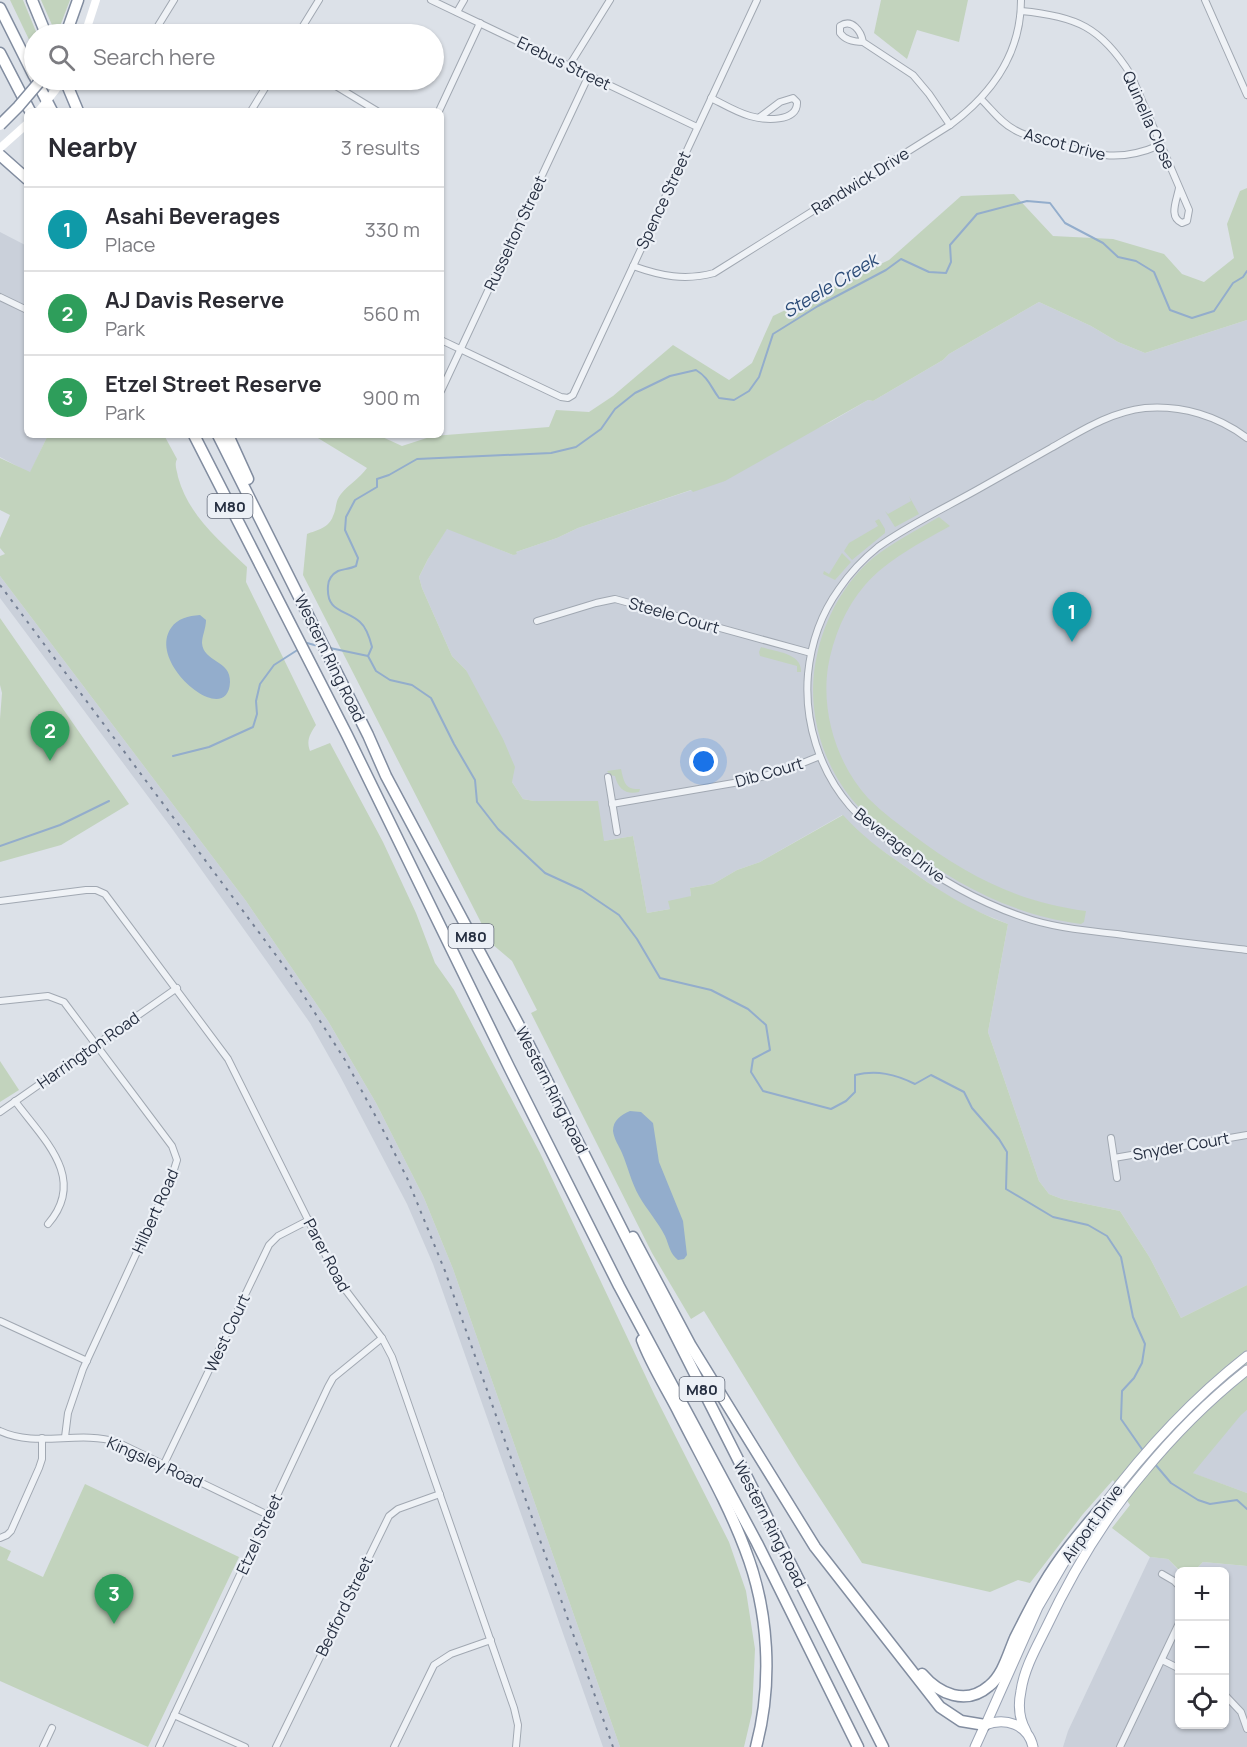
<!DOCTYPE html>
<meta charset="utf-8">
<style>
:root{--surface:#fff;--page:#f7f7f7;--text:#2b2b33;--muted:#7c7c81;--line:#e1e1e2;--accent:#0f766e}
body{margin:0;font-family:Manrope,sans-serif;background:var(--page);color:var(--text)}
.controls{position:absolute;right:18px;bottom:18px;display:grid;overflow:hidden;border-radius:9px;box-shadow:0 2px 4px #0004}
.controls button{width:54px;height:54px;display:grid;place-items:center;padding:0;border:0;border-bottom:2px solid var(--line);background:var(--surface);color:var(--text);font:30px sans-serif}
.you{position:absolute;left:704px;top:762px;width:21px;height:21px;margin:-15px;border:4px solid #fff;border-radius:50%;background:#1a73e8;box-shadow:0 0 0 9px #1a73e833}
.badge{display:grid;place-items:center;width:39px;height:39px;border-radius:50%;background:var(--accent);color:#fff;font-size:20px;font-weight:700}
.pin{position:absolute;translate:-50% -50px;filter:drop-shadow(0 2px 3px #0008)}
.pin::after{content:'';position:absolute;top:32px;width:21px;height:18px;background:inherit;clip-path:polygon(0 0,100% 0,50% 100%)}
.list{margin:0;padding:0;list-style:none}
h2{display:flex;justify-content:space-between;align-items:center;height:78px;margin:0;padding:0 24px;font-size:26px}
h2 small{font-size:20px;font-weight:400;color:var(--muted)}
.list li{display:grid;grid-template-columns:39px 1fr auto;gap:18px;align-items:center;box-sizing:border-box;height:84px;padding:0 24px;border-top:2px solid var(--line)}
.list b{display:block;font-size:22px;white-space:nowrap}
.list p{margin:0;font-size:20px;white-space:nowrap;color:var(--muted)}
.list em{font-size:20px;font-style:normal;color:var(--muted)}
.icon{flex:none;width:33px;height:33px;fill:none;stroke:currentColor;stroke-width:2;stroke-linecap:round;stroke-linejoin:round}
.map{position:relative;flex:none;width:1247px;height:1747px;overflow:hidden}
.search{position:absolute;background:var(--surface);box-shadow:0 2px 4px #0004;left:24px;top:24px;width:420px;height:66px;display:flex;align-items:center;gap:15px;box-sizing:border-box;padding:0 21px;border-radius:33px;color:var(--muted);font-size:22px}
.panel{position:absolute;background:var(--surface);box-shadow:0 2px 4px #0004;left:24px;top:108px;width:420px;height:330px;border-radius:9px}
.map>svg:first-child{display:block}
</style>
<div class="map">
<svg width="1247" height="1747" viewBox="0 0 1247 1747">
<rect width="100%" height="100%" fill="#dce1e8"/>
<g fill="#cad0da">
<polygon points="0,232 27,246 27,435 48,435 30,473 0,457"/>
<polygon points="1039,302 1091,326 1118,342 1145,353 1247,320 1247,1285 1181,1318 1150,1258 1120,1211 1062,1199 1049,1194 1039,1181 988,1032 1008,924 971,909 940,891 860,835 842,815 760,862 737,870 713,884 690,888 691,896 670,909 647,913 633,836 604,841 534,801 523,799 512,782 466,670 452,656 422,588 419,577 428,559 447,528 513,555 516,552 557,538 578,528 692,490 832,421 868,400 873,401 943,360 949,354"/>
<polygon points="0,576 246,901 328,1021 376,1103 424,1198 453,1269 620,1747 603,1747 433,1264 407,1204 340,1076 310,1023 270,966 173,830 0,598"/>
<polygon points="1247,1410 1247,1493 1192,1473 1241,1414"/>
<polygon points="1150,1557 1168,1559 1180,1572 1180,1724 1224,1724 1224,1572 1194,1571 1203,1562 1247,1566 1247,1747 1063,1747 1068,1731"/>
</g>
<g fill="#c2d3bd">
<polygon points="10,0 23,0 37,34 34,34 34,50"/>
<polygon points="41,0 70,0 57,34 56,34"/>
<polygon points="881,0 968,0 959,42 917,30 907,59 874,33"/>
<path d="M 1247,188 L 1247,320 L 1145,353 L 1118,342 L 1091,326 L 1039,302 L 949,354 L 943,360 L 873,401 L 868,400 L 725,481 L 693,492 L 691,490 L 578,528 L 557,538 L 516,552 L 517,554 L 513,555 L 447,529 L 428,559 L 419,577 L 422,588 L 452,656 L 466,670 L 503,739 L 515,767 L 512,782 L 523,799 L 534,801 L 598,801 L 604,841 L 633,836 L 647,913 L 670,909 L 668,901 L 691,896 L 690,888 L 713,884 L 737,870 L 760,862 L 843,815 C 862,836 880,849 903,865 C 936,889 969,910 1008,924 L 988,1032 L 1039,1181 L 1049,1194 L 1062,1199 L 1120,1211 L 1150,1258 L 1181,1318 L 1247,1285 L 1247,1410 L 1241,1415 L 1193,1473 L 1247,1493 L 1247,1566 L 1203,1562 L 1194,1571 L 1180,1571 L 1168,1559 L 1150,1557 L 1112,1528 L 1130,1505 L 1113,1480 L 1083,1514 L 1030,1583 L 1018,1580 L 990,1592 L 862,1563 L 799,1466 L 704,1311 L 691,1319 L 652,1253 L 531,1013 L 537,1010 L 512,961 L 492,944 L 303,575 L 307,534 C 317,530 329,528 333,516 C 337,508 335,501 341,494 C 348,485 360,478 367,468 L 313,435 L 378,435 L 402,446 L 433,436 L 549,427 L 556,410 L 589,412 L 613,396 L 673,345 L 729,380 L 752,363 L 773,316 L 889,260 L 961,196 L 1014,194 L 1053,236 L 1113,239 L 1164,254 L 1182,274 L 1204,282 L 1234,258 L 1227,224 L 1240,191 Z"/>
<path d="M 48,435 L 164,435 L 177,459 C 174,465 177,470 178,477 C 189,516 219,540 247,567 L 246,582 L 316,725 C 310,734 306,740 310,751 L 330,743 L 383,842 L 416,913 L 435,963 L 454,990 L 540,1153 L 655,1396 L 729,1542 L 746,1591 L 755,1649 L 752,1713 L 744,1747 L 620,1747 L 453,1269 L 424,1198 L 376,1103 L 328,1021 L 246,901 L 0,576 L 0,556 L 5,554 L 0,548 L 0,538 L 10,515 L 0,510 L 0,458 L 30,472 Z"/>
<polygon points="909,496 919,514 895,527 885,511 888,514 911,501"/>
<path d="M 939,517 L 950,526 C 920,543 888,559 865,585 C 845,608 833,638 828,667 C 821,713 837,764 868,798 C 882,812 898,824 913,835 C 967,876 1018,902 1086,911 L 1084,922 L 1081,924 C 1014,915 958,886 904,845 C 888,832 870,820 856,804 C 821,764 805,707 817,655 C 825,618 844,583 873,558 C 893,542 917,530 939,517 Z"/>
<polygon points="879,519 885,529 885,533 852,560 844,551 849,543 878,526 875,521"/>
<polygon points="842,553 851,562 835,580 823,574 824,571 829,574"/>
<polygon points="0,618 129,804 61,845 0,862 0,719 2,693 0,685"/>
<path d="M 761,647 C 776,652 802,653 801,672 L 797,672 L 797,666 L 760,656 L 759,652 Z"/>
<path d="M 621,769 C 624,782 625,790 640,789 L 639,792 C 626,795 618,789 615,776 L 610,775 L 607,771 Z"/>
<polygon points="0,1061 19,1090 0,1102"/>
<polygon points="85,1484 239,1557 148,1747 0,1681 0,1546 11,1551 7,1560 43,1577"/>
</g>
<g fill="#93adcc">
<path d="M 200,615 L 206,620 C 206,628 202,636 202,643 C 203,662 231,660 230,682 C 228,730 146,664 171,628 C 178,618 188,616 200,615 Z"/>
<path d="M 630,1111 L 641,1112 L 653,1123 L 659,1162 L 683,1221 L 687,1255 L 684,1259 L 678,1260 C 670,1254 669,1245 665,1236 C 658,1222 647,1210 639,1196 C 631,1182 628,1167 622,1153 C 619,1146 614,1139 613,1131 C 613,1120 621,1115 630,1111 Z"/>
</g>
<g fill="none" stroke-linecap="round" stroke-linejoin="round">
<g stroke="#93adcc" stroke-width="2">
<polyline points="304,645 307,643 318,646"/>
<path d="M 330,648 L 368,656 L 372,647 C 370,639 367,628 360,622 C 346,609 326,613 328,586 C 328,580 332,574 338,571 C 343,569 350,569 356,566 L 358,558 L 345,530 L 346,517 L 355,500 L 377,487 L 377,479 L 389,475 L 417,459 L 551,453 L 576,447 L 601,429 L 615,409 L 635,393 L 670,376 L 696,370 C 709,378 710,386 719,398 L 734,400 L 749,391 L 759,377 L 773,334 L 818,306 L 886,270 L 901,259 L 929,272 L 946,273 L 951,262 L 950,245 L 977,214 L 1027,201 L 1050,203 L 1065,223 L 1103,243 L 1118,257 L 1136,261 L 1154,272 L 1170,310 L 1192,318 L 1214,311 L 1233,283 L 1243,277 L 1247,271"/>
<path d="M 368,656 L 376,671 L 390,680 L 412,685 L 431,698 L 454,744 L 475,780 L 477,802 L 498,829 L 545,873 L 582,890 L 619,915 L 637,939 L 660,978 L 711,990 L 748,1009 L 766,1025 L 770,1050 L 753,1059 L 751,1072 L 763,1091 L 831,1109 L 846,1101 L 855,1092 L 855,1075 C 877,1070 895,1074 915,1084 L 931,1075 L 964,1092 L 972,1108 L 999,1139 L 1007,1152 L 1006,1189 L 1053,1217 L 1088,1225 L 1107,1236 L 1121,1257 L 1133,1317 L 1145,1344 L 1142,1363 L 1134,1378 L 1122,1391 L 1121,1419 L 1144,1452"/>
<polyline points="173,756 209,747 253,727 257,714 256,701 260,684 274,665 299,649"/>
<polyline points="0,846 60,825 109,801"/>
<polyline points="1154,1463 1171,1483 1198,1500 1210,1504 1237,1500 1247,1509"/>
</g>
<defs>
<g id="minor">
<polyline points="431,0 697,127"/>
<polyline points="1205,0 1247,95"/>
<path d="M 1021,11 C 1076,16 1101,27 1131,75 L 1189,210 L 1187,221 L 1182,223 C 1168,217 1177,200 1179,188"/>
<polyline points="457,12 464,0"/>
<polyline points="153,34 174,0"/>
<polyline points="298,34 319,0"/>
<path d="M 863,42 C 861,31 852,18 840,26 L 840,33 C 845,40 854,42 863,42 L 913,75 L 929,94 L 950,125"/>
<polyline points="569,66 610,0"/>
<polyline points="326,80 377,111"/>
<path d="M 711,98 C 723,104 736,112 750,116 C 764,120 798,123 797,102 L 793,98 L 780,102 L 760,117"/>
<path d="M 981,99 C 992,110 1001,123 1015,130 C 1027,137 1042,140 1055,144 C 1095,155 1119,163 1160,145"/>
<polyline points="251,111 270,80"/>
<polyline points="439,111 480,23"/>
<path d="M 633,266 C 661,276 685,281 714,273 L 950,125 C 992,94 1021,54 1021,0"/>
<polyline points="0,297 27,310"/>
<polyline points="441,340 561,397 568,398 573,395 757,0"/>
<polyline points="441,391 589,75"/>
<path d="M 1247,438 C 1218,416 1182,405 1145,408 C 1110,412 1081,431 1051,448 C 1028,461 1005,474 982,487 C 947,507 910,524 878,547 C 863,559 850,573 839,589 C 821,614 811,643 808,674 C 804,721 819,770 850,806 C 865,823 884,837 902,851 C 942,882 984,905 1032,920 C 1059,928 1088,931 1117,934 C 1160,940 1204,945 1247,950"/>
<polyline points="537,621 596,603 615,599 811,653"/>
<polyline points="608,777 617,832"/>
<polyline points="612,804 751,780 788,769 820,756"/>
<polyline points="0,901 86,890 96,890 105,894 228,1059 338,1280 382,1338 392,1357 514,1708 518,1725 516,1747"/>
<polyline points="0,1001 48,996 64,1002 172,1146 177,1160 172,1176 83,1369 68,1413 65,1437"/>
<path d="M 15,1101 C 43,1139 88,1178 48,1224"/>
<polyline points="0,1112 177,988"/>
<polyline points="1111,1138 1117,1178"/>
<polyline points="1114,1158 1247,1135"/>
<polyline points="0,1321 87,1361"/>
<path d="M 0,1431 C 36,1448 79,1430 117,1442 L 268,1515"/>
<polyline points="164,1464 269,1245 278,1236 309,1220"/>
<polyline points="0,1538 7,1535 11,1531 39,1468 42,1459 42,1438"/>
<polyline points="1162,1574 1174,1581 1180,1587"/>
<polyline points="1162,1660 1180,1669"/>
<polyline points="1224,1694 1241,1712 1247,1729"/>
<polyline points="174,1715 245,1747"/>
<polyline points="43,1747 52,1728"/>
<polyline points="159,1747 328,1387 333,1378 382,1338"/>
<polyline points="276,1747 389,1516 398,1509 440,1494"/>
<polyline points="394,1747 434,1665 451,1654 491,1640"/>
<polyline points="1120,1747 1180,1621"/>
</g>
<g id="primary">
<path d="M 1103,1506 C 1145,1450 1192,1399 1247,1356"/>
<polyline points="986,1724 1038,1607 1066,1559"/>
<path d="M 1026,1731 C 1019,1719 1018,1705 1021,1691 C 1024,1669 1036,1648 1046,1628 C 1072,1573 1103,1520 1143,1473 C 1174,1435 1209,1400 1247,1370"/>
<path d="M 975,1747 L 985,1725 C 1005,1717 1028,1724 1033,1747"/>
</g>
<g id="motorway">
<polyline points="32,0 46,34"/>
<polyline points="0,8 34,76"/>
<polyline points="66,34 78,0"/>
<polyline points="0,53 30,111"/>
<polyline points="36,80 52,111"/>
<polyline points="65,80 78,111"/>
<polyline points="0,155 27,179"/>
<polyline points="194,435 347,735 509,1067 619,1286 757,1543 858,1747"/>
<polyline points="218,435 368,735 386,776 522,1031 883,1747"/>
<polyline points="228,435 248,479"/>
<polyline points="633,1237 691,1346 815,1547 940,1707 961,1721 985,1725"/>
<path d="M 642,1340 C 651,1364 665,1386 677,1409 C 700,1455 727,1501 745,1549 C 769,1611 773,1683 756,1747"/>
<path d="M 922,1674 C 939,1694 966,1706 989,1686 C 1003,1675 1008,1654 1015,1638 C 1024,1620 1033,1602 1043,1585 C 1061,1554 1084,1528 1107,1501"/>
</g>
</defs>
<use href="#minor" stroke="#a1a8b2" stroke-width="8"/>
<use href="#primary" stroke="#9ba4b5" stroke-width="11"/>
<use href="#motorway" stroke="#828da0" stroke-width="13"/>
<use href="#minor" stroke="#eff2f6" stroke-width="6"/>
<g stroke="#fff" stroke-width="8">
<polyline points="85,34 96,0"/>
<polyline points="0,148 27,124"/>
</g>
<use href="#primary" stroke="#fff" stroke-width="9"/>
<use href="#motorway" stroke="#fff" stroke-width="10"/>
<polyline stroke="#747f93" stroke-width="2" stroke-dasharray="3 6" stroke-linecap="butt" points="0,585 290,974 345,1060 382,1128 407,1178 445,1271 613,1747"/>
<defs>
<polyline id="motorway-bridge" points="0,125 18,107 41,80"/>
</defs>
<use href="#motorway-bridge" stroke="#828da0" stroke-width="13" stroke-linecap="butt"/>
<polyline stroke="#fff" stroke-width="8" points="39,111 63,80"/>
<use href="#motorway-bridge" stroke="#fff" stroke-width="10"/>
</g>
<g text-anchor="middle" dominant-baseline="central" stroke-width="4.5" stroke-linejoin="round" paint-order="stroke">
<g fill="#ecf0f6" stroke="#616877" stroke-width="1.5">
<rect x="207.5" y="494" width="45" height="24" rx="4.5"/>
<rect x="448.5" y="924" width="45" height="24" rx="4.5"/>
<rect x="679.5" y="1377" width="45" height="24" rx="4.5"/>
</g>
<g font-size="15" font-weight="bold" fill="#252e40">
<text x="230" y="506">M80</text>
<text x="471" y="936">M80</text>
<text x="702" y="1389">M80</text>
</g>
<g font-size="16" fill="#252e40" stroke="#ecf0f6">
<text transform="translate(564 63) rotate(26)">Erebus Street</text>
<text transform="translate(1149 120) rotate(66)">Quinella Close</text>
<text transform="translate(1065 144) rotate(15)">Ascot Drive</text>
<text transform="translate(860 181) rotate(-32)">Randwick Drive</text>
<text transform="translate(663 200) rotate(-65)">Spence Street</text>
<text transform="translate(515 233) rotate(-65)">Russelton Street</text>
<text transform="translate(674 615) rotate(16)">Steele Court</text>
<text transform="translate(330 658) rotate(64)">Western Ring Road</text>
<text transform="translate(769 772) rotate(-16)">Dib Court</text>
<text transform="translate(900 845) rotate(38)">Beverage Drive</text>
<text transform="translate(88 1050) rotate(-35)">Harrington Road</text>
<text transform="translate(552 1090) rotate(63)">Western Ring Road</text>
<text transform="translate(1181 1146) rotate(-10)">Snyder Court</text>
<text transform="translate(155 1211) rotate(-66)">Hilbert Road</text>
<text transform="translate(327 1255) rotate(62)">Parer Road</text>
<text transform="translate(227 1333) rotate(-65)">West Court</text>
<text transform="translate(155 1462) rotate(24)">Kingsley Road</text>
<text transform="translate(1092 1523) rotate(-54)">Airport Drive</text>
<text transform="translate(770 1524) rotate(63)">Western Ring Road</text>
<text transform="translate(259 1534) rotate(-65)">Etzel Street</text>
<text transform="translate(344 1606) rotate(-64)">Bedford Street</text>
</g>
<g font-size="18" font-style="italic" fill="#2b4b77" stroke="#ecf0f6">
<text transform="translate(830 285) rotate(-31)">Steele Creek</text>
</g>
</g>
</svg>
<div class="controls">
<button>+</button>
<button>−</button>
<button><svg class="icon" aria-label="locate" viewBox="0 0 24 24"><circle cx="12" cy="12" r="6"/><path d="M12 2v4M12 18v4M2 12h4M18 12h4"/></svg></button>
</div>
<div class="you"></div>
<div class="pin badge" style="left:1072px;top:642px;background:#0f9aa8">1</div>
<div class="pin badge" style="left:50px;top:761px;background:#2e9e5b">2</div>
<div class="pin badge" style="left:114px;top:1624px;background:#2e9e5b">3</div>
<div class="search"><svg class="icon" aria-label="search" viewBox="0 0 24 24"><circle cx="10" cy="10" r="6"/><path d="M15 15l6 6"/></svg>Search here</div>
<section class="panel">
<h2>Nearby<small>3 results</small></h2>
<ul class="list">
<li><span class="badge" style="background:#0f9aa8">1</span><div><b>Asahi Beverages</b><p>Place</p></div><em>330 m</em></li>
<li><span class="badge" style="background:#2e9e5b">2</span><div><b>AJ Davis Reserve</b><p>Park</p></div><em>560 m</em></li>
<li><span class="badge" style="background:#2e9e5b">3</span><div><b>Etzel Street Reserve</b><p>Park</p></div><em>900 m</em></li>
</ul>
</section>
</div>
